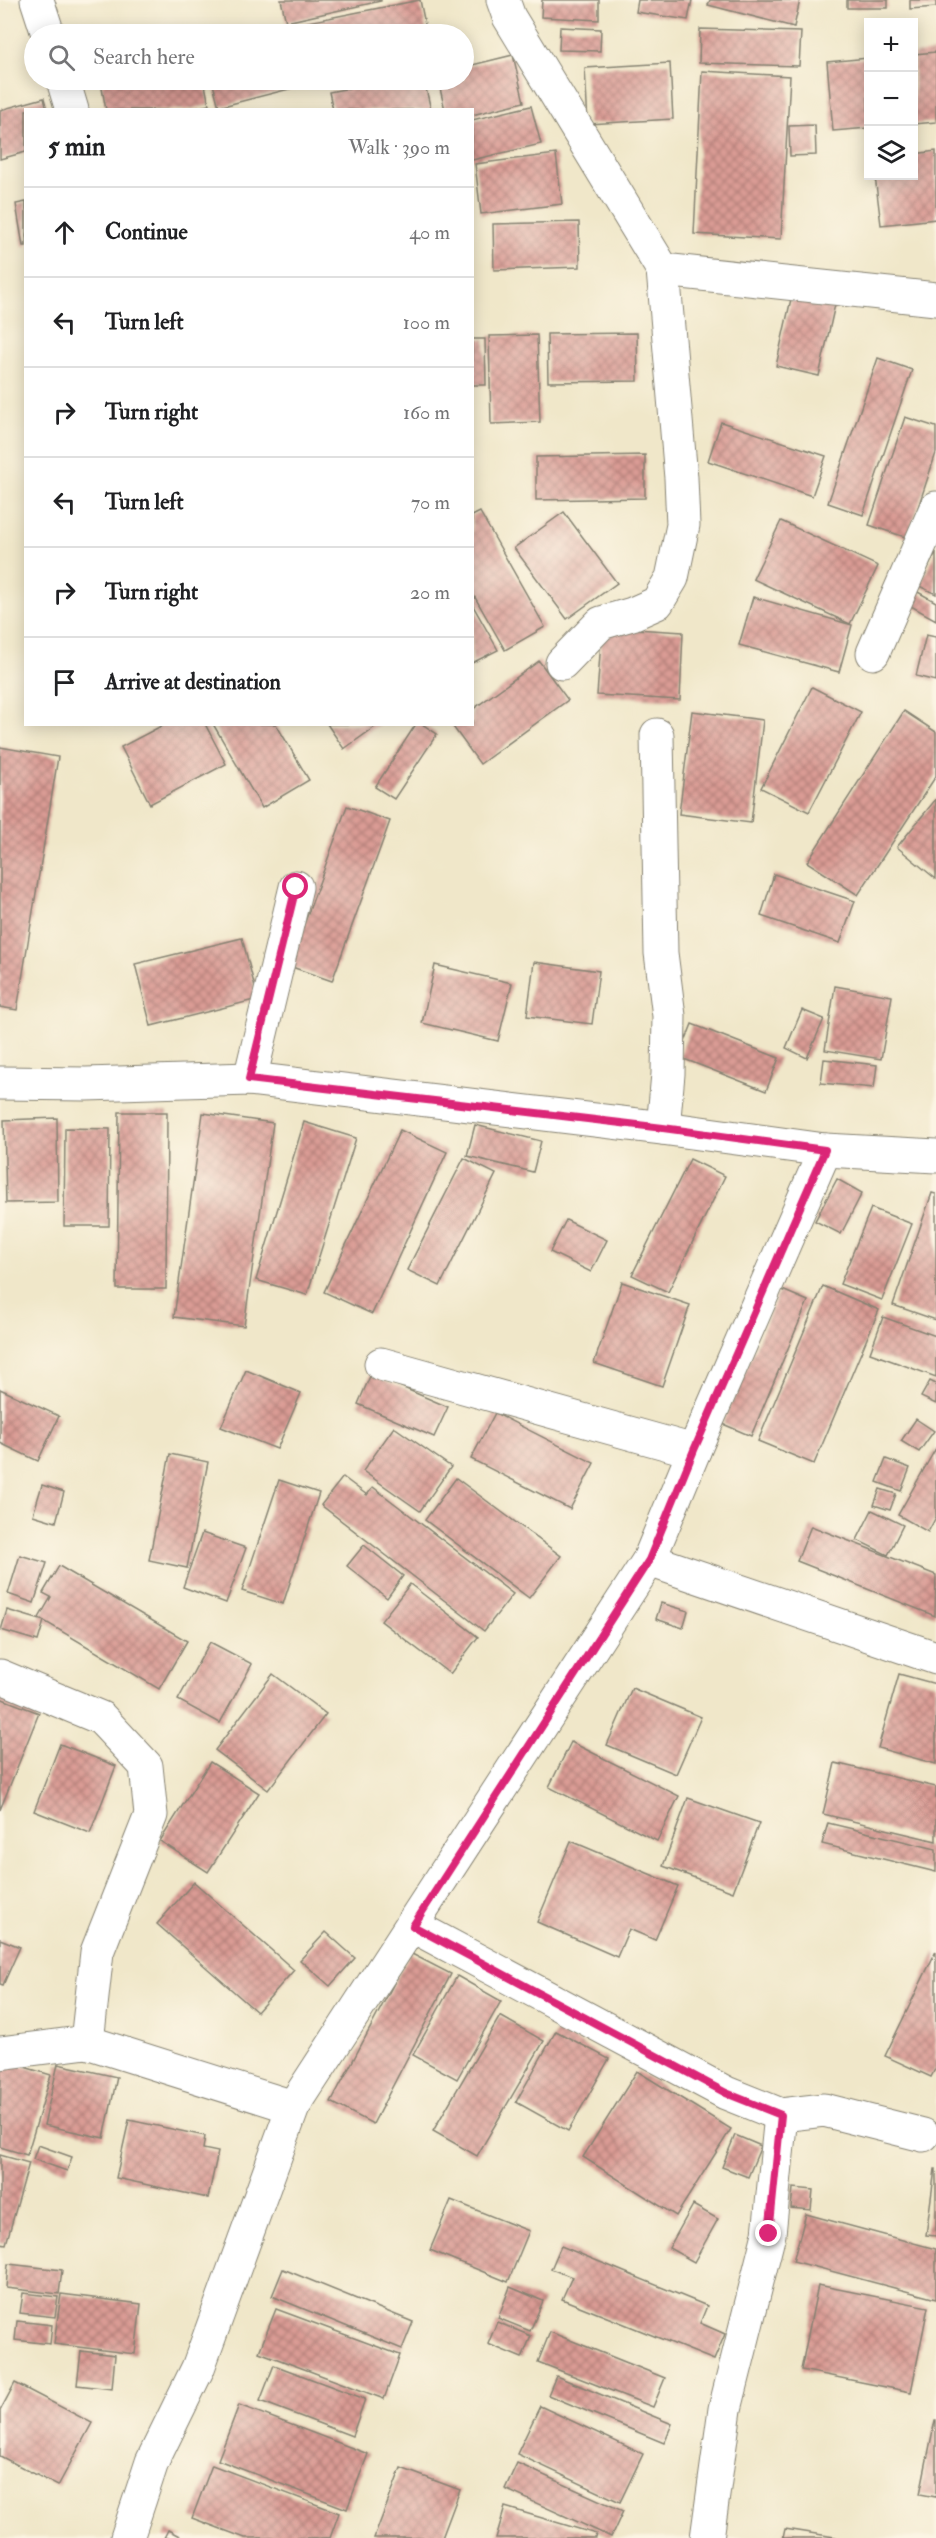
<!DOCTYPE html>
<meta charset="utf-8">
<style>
:root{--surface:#fff;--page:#f6f6f6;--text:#202124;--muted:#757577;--line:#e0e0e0}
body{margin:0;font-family:"IM FELL Double Pica",serif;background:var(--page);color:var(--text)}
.controls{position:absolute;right:18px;top:18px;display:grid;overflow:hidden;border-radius:0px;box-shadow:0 3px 15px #0003}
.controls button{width:54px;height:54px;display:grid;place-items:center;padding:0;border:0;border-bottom:2px solid var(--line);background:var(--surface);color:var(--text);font:30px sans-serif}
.stop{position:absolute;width:18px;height:18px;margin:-14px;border:4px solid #db2777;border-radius:50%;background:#fff}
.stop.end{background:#db2777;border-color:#fff;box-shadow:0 2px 6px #0008}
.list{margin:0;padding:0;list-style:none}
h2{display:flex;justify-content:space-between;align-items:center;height:78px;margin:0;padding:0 24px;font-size:26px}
h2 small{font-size:20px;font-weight:400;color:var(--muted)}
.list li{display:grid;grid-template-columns:39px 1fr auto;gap:18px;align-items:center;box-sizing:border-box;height:90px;padding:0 24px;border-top:2px solid var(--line)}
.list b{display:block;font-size:22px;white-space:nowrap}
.list em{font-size:20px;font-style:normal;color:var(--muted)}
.icon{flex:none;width:33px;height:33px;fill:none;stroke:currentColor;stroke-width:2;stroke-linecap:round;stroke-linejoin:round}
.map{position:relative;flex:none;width:936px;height:2538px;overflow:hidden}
.search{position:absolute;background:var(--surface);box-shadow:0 3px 15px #0003;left:24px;top:24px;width:450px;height:66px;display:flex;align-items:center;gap:15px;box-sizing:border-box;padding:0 21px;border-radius:33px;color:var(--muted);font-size:22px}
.panel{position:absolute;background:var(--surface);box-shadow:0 3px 15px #0003;left:24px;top:108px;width:450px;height:618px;border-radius:0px}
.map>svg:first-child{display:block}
</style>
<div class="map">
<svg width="936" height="2538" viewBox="0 0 936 2538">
<defs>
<pattern id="building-cross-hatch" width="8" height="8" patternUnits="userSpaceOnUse" patternTransform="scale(1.5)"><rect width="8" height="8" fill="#da9b94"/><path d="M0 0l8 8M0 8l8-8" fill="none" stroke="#b07e78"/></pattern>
</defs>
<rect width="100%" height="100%" fill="#fcf5e5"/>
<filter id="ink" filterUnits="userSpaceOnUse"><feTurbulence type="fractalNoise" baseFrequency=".0167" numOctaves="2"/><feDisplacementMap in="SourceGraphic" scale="12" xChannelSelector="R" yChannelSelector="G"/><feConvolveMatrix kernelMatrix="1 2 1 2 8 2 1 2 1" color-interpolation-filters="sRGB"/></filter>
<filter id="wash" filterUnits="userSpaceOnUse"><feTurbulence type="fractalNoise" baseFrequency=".008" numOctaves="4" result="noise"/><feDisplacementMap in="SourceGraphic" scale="24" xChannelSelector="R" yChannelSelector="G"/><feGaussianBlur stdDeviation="1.35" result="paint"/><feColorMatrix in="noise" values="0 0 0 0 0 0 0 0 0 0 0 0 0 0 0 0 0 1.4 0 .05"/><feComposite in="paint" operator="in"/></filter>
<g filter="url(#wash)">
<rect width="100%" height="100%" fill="#f0e7c9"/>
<g id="blocks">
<g fill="url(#building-cross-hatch)">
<polygon points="281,0 381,0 381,1 286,22"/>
<polygon points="420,0 427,34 300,34 298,24"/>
<polygon points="542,0 599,0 599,20 541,17"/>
<polygon points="638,0 692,0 688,20 636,12"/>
<polygon points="710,0 800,0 794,27 708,5"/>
<rect x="847" y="0" width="41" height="8"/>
<polygon points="910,0 936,0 936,7 910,9"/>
<polygon points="560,27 601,29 600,51 559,50"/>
<polygon points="700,29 801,32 799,66 699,63"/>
<polygon points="936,52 936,122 914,124 914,54"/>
<polygon points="513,55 524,102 472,115 472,110 445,110 438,80 464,80 464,67"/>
<polygon points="868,58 868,128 833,131 827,62"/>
<polygon points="670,63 673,119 588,124 585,68"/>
<polygon points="702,71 790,76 781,239 694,234"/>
<polygon points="115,80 204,80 209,105 186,110 106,110 101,83"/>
<polygon points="212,80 300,80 301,86 219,107"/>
<polygon points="309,80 350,80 350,81 311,88"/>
<polygon points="390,80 424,80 431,110 333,110 329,92"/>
<polygon points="44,98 47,110 26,110 26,152 0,159 0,110"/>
<polygon points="531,106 541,144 472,160 472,120"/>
<polygon points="815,125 816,155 790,156 789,126"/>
<polygon points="936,151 936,219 881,225 875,176 914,176 914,154"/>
<polygon points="556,154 562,204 481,214 475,164"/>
<polygon points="26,202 26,246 23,246 16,204"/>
<polygon points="579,222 580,267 494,270 493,224"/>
<polygon points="793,290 836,300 819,376 776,366"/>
<polygon points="637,333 638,381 548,382 547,334"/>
<polygon points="537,335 540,422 491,424 489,336"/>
<polygon points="472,339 485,339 486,385 472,385"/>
<polygon points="878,358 912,370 863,515 828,503"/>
<polygon points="905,417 936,427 936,453 908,538 869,525"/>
<polygon points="721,422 826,456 812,496 708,461"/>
<polygon points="645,455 645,498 536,500 536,457"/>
<polygon points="480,512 545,627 505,650 472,592 472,516"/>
<polygon points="564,512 617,583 567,619 514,548"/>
<polygon points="781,521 878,566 850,624 753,579"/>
<polygon points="936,552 936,594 919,586"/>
<polygon points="916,591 936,602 936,620 909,605"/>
<polygon points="753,597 852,625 839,672 739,645"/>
<polygon points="472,604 498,650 472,663"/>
<polygon points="602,627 683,632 680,700 597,695"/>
<polygon points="926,635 936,637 936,681 916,676"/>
<polygon points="539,661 568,700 480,764 451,724 472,724 472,710"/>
<polygon points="812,687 861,712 809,812 761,788"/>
<polygon points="692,711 763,720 751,823 679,814"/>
<polygon points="904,711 936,732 936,776 858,895 807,862"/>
<polygon points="165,724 205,724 226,764 150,804 121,747"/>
<polygon points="213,724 276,724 309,780 262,808"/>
<polygon points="327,724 379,724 344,749"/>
<polygon points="416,724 422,724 437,734 394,799 375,787"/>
<polygon points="0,747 58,757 17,1010 0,1007"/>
<polygon points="936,799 936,879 897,847"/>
<polygon points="347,806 390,821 332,981 289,966"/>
<polygon points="774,874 855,901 840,943 761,916"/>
<polygon points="242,938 258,999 151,1026 135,964"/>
<polygon points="534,962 599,971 592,1024 527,1016"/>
<polygon points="435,965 512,983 498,1041 422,1023"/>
<polygon points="835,986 892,996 881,1059 825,1050"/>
<polygon points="802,1010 824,1019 807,1058 786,1048"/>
<polygon points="692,1024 779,1058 766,1091 679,1057"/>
<polygon points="824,1059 877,1065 874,1088 821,1083"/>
<polygon points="119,1112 167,1112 166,1289 117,1289"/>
<polygon points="203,1113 273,1123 244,1326 174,1317"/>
<polygon points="57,1118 58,1202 6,1203 4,1120"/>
<polygon points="304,1122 356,1138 307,1295 256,1280"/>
<polygon points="475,1125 541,1141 533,1172 467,1156"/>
<polygon points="65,1128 110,1129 109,1226 64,1226"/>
<polygon points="400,1130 447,1152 372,1314 324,1292"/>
<polygon points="464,1158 496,1174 440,1286 407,1270"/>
<polygon points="690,1159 725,1176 668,1292 632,1275"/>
<polygon points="837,1179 862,1193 841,1234 815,1221"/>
<polygon points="932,1193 936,1194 936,1320 893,1305"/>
<polygon points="871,1208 912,1224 882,1300 840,1284"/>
<polygon points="566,1220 607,1240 591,1272 550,1252"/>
<polygon points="622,1282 690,1305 662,1386 594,1363"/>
<polygon points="823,1286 879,1310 814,1464 758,1441"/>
<polygon points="780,1289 808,1301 751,1436 723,1424"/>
<polygon points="883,1317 936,1336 936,1377 870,1353"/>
<polygon points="246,1370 301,1393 277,1449 221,1427"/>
<polygon points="371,1374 448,1407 434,1437 358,1404"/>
<polygon points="930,1381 936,1384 936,1404 921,1397"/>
<polygon points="0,1389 59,1416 38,1461 0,1443"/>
<polygon points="495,1413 594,1463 570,1509 471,1459"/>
<polygon points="916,1419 934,1431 919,1452 901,1441"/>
<polygon points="394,1427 451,1467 420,1511 363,1471"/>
<polygon points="936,1448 936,1517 928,1532 898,1515"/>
<polygon points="170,1454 208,1462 187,1568 149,1560"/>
<polygon points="886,1459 910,1468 901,1491 877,1482"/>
<polygon points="343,1477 367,1495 373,1487 513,1594 484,1631 321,1505"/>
<polygon points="456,1478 561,1556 529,1598 425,1520"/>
<polygon points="279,1480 319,1493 283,1604 242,1591"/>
<polygon points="42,1485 64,1492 56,1522 33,1515"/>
<polygon points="880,1489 896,1494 890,1510 874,1505"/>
<polygon points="872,1510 903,1525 888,1555 857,1540"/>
<polygon points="811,1526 936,1575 935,1616 797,1561"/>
<polygon points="202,1533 246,1548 226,1603 183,1587"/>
<polygon points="364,1545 403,1576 387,1598 347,1566"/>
<polygon points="20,1555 47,1563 34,1603 8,1594"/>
<polygon points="59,1566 187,1641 159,1689 39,1618 51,1597 43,1593"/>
<polygon points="410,1584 478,1637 450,1674 381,1621"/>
<polygon points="661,1603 688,1611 683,1628 656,1619"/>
<polygon points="7,1610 44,1621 38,1641 1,1630"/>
<polygon points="210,1642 252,1664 220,1723 178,1700"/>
<polygon points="273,1674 326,1714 268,1790 215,1750"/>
<polygon points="899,1674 936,1684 936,1764 878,1748"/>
<polygon points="632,1688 701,1717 676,1774 607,1745"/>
<polygon points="0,1698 39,1713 0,1810"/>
<polygon points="571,1742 679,1796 657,1841 549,1787"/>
<polygon points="60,1744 116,1766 90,1833 34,1811"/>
<polygon points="210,1762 259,1793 208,1872 160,1841"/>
<polygon points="835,1763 936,1787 936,1841 823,1814"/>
<polygon points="688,1798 759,1823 733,1892 663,1866"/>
<polygon points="828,1823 936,1849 936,1872 822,1844"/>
<polygon points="571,1841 678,1886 655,1940 629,1929 617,1957 537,1922"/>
<polygon points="194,1882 294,1970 257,2012 157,1924"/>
<polygon points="326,1932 355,1958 330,1986 300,1960"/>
<polygon points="0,1939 20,1947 3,1985 0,1984"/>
<polygon points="936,1951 936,2067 931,2077 885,2056"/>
<polygon points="410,1953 451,1974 373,2124 331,2102"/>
<polygon points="457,1976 501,2001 457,2079 413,2055"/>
<polygon points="500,2016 544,2041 477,2156 433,2131"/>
<polygon points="556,2031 609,2059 568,2131 516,2102"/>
<polygon points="1,2060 51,2075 27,2155 0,2147"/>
<polygon points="58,2064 117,2077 104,2138 44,2125"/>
<polygon points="637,2071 731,2129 676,2216 583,2157"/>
<polygon points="129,2120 205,2136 203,2149 218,2152 208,2198 116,2178"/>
<polygon points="735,2135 761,2146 748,2177 722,2167"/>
<polygon points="38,2145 72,2157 67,2171 33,2159"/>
<polygon points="0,2155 29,2163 6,2244 0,2243"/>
<polygon points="935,2169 936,2169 936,2236 926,2235"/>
<polygon points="793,2188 813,2190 811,2210 791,2208"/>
<polygon points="451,2200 529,2231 508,2282 430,2250"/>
<polygon points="693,2205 718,2219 694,2262 669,2248"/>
<polygon points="806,2214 936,2249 936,2299 793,2261"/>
<polygon points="561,2246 707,2306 700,2323 725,2334 714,2360 562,2299 572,2277 551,2269"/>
<polygon points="8,2264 62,2270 59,2294 6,2288"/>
<polygon points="283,2269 413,2322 402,2349 272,2296"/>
<polygon points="818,2285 928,2307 911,2392 801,2370"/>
<polygon points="510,2287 543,2301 530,2331 498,2318"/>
<polygon points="23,2293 58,2297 55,2317 20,2313"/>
<polygon points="61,2294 141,2304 135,2354 54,2344"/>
<polygon points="276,2309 400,2355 384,2399 259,2352"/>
<polygon points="17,2321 52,2325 50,2344 15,2340"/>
<polygon points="497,2322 531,2336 522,2358 488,2344"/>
<polygon points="550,2332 665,2378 653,2407 538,2362"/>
<polygon points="81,2351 115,2355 112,2389 77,2385"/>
<polygon points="274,2365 365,2399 352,2436 260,2401"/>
<polygon points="556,2376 672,2424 664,2443 548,2395"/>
<polygon points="15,2383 92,2423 58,2486 0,2456 0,2411"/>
<polygon points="239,2405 368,2454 347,2509 218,2460"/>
<polygon points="540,2406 643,2454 620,2502 517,2454"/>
<polygon points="935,2420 936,2420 936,2497 920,2494"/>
<polygon points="517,2463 623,2511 611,2537 505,2489"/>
<polygon points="212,2465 339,2513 330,2538 245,2538 192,2518"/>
<polygon points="401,2468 460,2490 442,2538 374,2538"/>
<polygon points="505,2507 596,2534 595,2538 496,2538"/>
<polygon points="785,2529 835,2537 834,2538 783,2538"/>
<polygon points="168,2530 183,2538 164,2538"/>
</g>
</g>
</g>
<g filter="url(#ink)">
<use href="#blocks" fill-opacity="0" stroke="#868272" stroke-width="1.5"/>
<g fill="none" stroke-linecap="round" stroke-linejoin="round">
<defs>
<g id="minor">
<polyline points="37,0 48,34"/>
<polyline points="503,0 509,17 663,270 681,478 683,525 672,578 657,603 632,614 601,623 562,663"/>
<polyline points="63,80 72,110"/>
<polyline points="663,270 936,299"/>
<polyline points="873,653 936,508"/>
<polyline points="657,735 661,953 669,1016 668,1074 663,1128"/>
<polyline points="250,1079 296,887"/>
<polyline points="0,1083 86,1084 250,1079 663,1128 825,1150 936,1156"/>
<polyline points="381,1364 694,1451"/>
<polyline points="649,1560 936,1658"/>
<polyline points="0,1676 101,1718 146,1766 151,1815 97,1952 87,2042"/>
<polyline points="413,1926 726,2093 781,2115 824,2110 923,2135"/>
<polyline points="0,2053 87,2042 293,2107"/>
<polyline points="127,2538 152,2462 198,2368 293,2107 649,1560 694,1451 825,1150"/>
<polyline points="707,2538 725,2409 769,2234 781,2115"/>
</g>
</defs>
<use href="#minor" stroke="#868272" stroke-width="35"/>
<use href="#minor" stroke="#fff" stroke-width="33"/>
</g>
</g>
<g fill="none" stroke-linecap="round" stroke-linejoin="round" filter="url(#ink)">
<polyline stroke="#db2777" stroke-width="8" points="296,887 249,1079 663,1128 825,1150 694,1450 649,1560 413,1926 726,2093 781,2115 769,2234"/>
</g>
</svg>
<div class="controls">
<button>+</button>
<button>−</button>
<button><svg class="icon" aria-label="layers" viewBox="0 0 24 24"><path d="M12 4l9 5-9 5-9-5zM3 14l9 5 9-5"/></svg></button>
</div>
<div class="stop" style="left:296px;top:887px"></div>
<div class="stop end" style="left:769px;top:2234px"></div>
<div class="search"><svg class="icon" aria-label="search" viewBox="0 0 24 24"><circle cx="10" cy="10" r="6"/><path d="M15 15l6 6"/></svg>Search here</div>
<section class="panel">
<h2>5 min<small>Walk · 390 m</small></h2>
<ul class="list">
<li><svg class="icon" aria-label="ahead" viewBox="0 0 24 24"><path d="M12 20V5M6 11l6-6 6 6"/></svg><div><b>Continue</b></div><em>40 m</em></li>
<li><svg class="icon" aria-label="left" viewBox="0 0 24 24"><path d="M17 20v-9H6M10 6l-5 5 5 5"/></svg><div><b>Turn left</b></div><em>100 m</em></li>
<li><svg class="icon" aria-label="right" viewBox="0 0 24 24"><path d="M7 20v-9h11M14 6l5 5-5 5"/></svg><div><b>Turn right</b></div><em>160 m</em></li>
<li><svg class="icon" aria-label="left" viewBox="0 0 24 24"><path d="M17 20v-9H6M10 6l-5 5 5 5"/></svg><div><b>Turn left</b></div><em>70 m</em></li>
<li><svg class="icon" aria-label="right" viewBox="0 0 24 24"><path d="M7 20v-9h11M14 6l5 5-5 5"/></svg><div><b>Turn right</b></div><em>20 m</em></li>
<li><svg class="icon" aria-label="arrive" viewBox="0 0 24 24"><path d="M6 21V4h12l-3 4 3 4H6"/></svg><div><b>Arrive at destination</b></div></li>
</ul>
</section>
</div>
